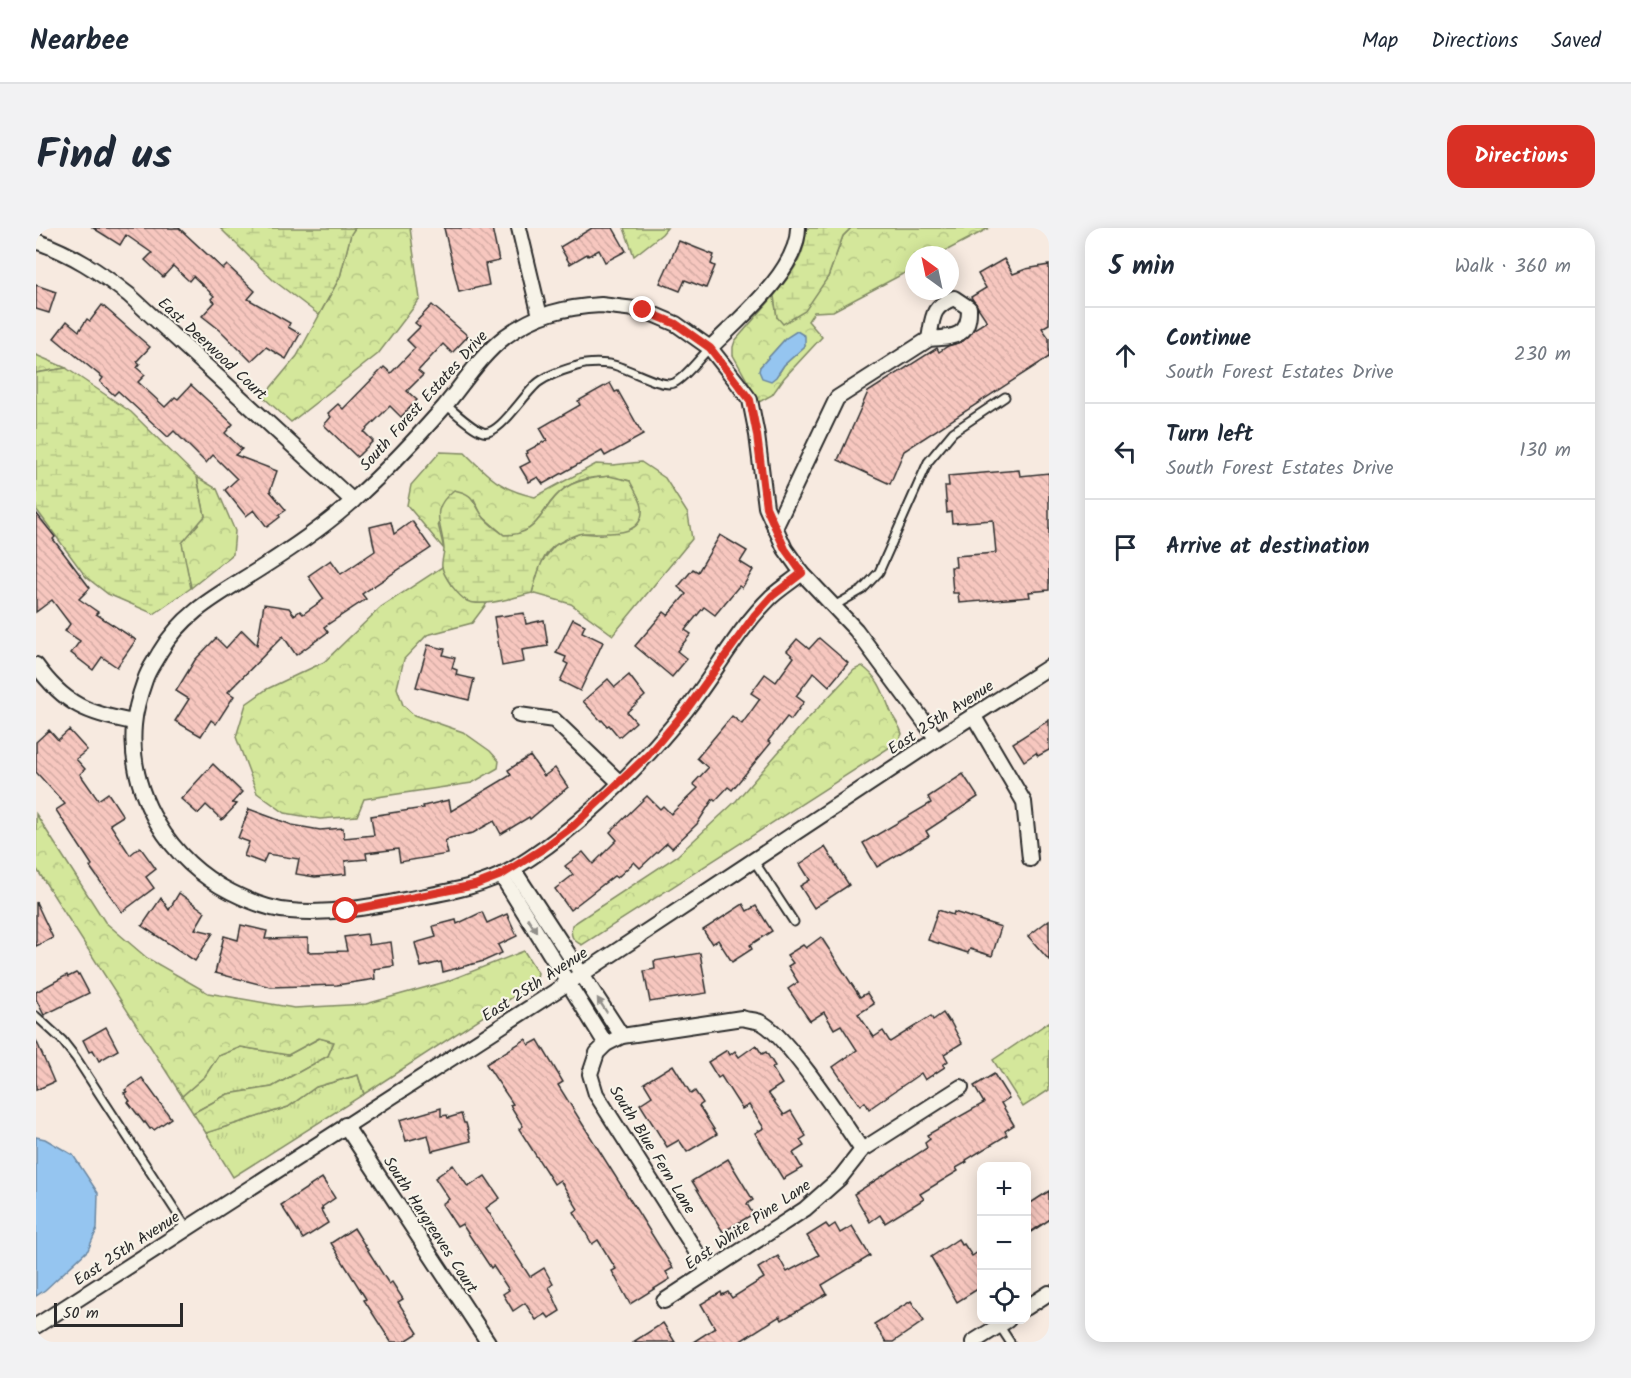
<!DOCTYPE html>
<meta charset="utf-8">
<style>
:root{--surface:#fff;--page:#f2f2f3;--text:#1f2937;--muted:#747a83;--line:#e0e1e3;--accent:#d93025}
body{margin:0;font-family:Kalam,sans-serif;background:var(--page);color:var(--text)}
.controls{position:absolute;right:18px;bottom:18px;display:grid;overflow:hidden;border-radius:12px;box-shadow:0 3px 15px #0003}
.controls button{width:54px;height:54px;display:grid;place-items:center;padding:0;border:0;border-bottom:2px solid var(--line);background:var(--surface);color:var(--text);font:30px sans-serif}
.compass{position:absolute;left:869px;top:18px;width:54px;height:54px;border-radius:50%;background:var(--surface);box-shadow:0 3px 15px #0003;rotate:327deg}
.scale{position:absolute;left:18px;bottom:15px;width:129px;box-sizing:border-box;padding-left:6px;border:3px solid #2b2b2b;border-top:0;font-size:16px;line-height:21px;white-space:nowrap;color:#2b2b2b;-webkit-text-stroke:4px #f7f3e8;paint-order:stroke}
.stop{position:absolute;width:18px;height:18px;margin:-14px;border:4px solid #d93025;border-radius:50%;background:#fff}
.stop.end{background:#d93025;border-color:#fff;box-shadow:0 2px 6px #0008}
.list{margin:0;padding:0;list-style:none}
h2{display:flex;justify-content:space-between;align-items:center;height:78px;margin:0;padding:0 24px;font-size:26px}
h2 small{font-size:20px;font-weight:400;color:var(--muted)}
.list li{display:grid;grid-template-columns:39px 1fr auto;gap:18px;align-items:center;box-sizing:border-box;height:96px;padding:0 24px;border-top:2px solid var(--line)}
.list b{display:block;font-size:22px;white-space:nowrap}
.list p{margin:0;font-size:20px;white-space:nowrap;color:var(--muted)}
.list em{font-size:20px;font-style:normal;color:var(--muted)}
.icon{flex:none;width:33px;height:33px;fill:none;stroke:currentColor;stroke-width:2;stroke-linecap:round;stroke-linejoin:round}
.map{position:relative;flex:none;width:1013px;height:1114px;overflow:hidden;border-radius:18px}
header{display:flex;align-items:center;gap:36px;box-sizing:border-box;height:84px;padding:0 30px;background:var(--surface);border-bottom:2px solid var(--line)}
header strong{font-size:28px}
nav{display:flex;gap:33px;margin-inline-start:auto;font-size:21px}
.intro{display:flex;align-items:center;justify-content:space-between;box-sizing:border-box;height:144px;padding:0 36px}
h1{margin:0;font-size:42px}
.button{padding:15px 27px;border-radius:18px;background:var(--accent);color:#fff;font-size:21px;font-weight:700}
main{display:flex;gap:36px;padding:0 36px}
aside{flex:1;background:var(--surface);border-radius:18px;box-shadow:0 3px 15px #0003}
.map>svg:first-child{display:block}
</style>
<header>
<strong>Nearbee</strong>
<nav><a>Map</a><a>Directions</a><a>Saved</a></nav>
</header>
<div class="intro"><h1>Find us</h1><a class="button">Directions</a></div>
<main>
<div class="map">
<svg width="1013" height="1114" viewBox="0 0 1013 1114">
<defs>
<pattern id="grass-tufts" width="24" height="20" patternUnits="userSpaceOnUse" patternTransform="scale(1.5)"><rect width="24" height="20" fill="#d4e79b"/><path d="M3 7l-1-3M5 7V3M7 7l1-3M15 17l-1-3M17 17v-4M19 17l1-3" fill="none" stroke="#b6c686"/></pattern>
<pattern id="forest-crowns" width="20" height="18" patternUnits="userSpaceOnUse" patternTransform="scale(1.5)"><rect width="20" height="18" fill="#d4e79b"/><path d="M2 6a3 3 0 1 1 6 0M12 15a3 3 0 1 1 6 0" fill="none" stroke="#b6c686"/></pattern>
<pattern id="wetland-marsh" width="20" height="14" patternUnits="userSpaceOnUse" patternTransform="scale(1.5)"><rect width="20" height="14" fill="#d4e79b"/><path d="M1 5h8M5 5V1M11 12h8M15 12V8" fill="none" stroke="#b6c686"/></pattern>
<pattern id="building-back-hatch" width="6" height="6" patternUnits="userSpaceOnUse" patternTransform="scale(1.5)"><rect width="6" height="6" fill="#f7c7bf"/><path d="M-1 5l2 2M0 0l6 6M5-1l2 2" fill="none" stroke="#d4aba4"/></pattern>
</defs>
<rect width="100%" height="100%" fill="#f7eae0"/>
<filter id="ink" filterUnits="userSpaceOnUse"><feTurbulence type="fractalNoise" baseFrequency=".0167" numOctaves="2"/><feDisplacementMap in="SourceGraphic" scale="12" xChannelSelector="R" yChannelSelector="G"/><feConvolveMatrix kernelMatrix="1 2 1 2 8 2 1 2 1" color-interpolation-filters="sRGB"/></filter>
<g filter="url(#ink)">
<g fill="url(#grass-tufts)" stroke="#808963" stroke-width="1.5">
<polygon points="284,810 298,814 292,828 236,859 192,866 157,885 146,868 169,848 182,828 205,819 252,827"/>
<polygon points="322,847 328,866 197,949 170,905 252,879 280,859"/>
</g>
<g fill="url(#forest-crowns)" stroke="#808963" stroke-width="1.5" fill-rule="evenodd">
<polygon points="319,0 374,0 384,71 342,126 255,194 227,169 261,128 304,49 315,5"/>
<polygon points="588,0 631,0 626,6 598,28"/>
<path d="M 815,0 L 953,0 L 902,27 L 878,27 L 878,40 L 797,83 L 778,84 L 772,93 L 786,109 L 748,150 L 736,167 L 723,174 L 697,127 L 697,119 L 699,113 L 738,68 L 741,89 L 792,49 L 807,8 ZM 750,110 L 769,118 L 748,137 L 743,145 L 724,139 Z"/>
<polygon points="0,127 30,140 0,145"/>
<path d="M 404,224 L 429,225 C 453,249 465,262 499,269 L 560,236 L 577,237 L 605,234 L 629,250 L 652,286 L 656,311 L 577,407 L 535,376 L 496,365 L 504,336 L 519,317 L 544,305 L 569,307 L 594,253 C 564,245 534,248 514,275 C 506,287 500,298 486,305 C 481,308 474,307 468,307 L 446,288 L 438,271 L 402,296 L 408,321 L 371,277 L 375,257 Z"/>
<polygon points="161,249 181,261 199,303 197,326 155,360 145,315 169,288"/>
<polygon points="406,339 415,357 431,372 451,375 436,395 391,407 368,431 361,460 367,477 378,487 427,504 454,523 463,533 462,540 436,555 328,571 321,588 284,591 249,585 221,565 200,509 210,476 231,461 288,434 345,379"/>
<path d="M 826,438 C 844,451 847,465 855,484 C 858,492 864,497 866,506 L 862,514 L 546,717 C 536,712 534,708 536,697 L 641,628 L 700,573 L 766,497 L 818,442 Z"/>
<polygon points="0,586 69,694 111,730 172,765 258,780 330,776 409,754 488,723 502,745 500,754 328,866 322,847 280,859 252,879 170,905 157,885 192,866 236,859 292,828 298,814 283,810 252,827 205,819 182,828 169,848 146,868 0,640"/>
<polygon points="1013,794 1013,862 987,879 957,832"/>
</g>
<g fill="url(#wetland-marsh)" stroke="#808963" stroke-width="1.5">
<polygon points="184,0 319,0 315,6 304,49 283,87 237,52"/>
<path d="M 770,0 L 815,0 L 807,8 L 792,49 L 769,83 L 747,96 L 741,89 L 738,68 C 755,46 770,29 770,0 Z"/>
<polygon points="30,140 95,184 161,249 169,288 146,315 155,360 118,386 72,366 50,349 0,281 0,145"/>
<path d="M 573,248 L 594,253 C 597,260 605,271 606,279 C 609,312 566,304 547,305 C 539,306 528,312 521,316 C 505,326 501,348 496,365 C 479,369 447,380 431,373 C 422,368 408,349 406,339 C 405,334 408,327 408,321 C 406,294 392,283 418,262 C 438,266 436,272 446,287 C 451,295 461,301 468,307 C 506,307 503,280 528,261 C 541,251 558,250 573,248 Z"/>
</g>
<g fill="#95c5f0" stroke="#6b87a1" stroke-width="1.5">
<polygon points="761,103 769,108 769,118 748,137 740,149 735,153 726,150 723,143 724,139 750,110"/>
<polygon points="0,909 9,911 37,927 62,965 61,1001 52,1022 9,1062 0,1068"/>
</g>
<g fill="url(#building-back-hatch)" stroke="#2b2b2b" stroke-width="1.5">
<polygon points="57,0 143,0 187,41 191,37 219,63 212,71 254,95 252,99 264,106 250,131 230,119 215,133 184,102 166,88 179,74 175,71 178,68 157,48 153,53 137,38 127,49 109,32 116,25 90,7 84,17"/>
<polygon points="408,0 456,0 463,33 449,36 453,57 423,64"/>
<polygon points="556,0 577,0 590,23 569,34 563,22 552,28 551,26 534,36 524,19"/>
<polygon points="643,13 678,27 675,36 679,38 670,60 649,52 644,63 624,55"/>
<polygon points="968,31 977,46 990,41 1013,37 1013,96 1006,100 1013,110 1013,129 868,223 854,256 802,232 832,164 901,120 903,124 912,118 927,113 938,101 951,93 935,69 950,60 942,46"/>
<polygon points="0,57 20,64 13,85 0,81"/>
<polygon points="66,77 114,119 101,133 104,136 101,140 109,147 102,154 129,179 139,169 142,171 155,157 197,196 189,205 206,221 199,227 241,243 234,263 250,282 243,287 244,289 231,299 218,282 210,288 189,262 201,251 177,227 170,235 138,203 132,209 82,163 78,167 64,154 67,150 18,110 31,93 43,103 51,91 54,93"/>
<polygon points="396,77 432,108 416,125 407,116 382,143 387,147 371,163 381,172 365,189 354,178 328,204 337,213 321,229 288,197 295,189 292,185 302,176 307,181 348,139 355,145 379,120 371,112 384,99 379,95"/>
<polygon points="574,155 579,164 582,163 607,207 569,228 566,223 507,256 502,249 493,254 484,239 494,234 490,226 492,225 491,223 511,212 504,200 544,177 542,173"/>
<polygon points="983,242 984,248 1013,245 1013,362 993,364 994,369 923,375 922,365 917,365 915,339 920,339 919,328 960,325 957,292 916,295 915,284 911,285 909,258 913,258 912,248"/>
<polygon points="0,285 19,309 17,311 54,360 43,371 62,384 60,386 100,412 81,439 66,429 57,442 35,425 44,413 29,403 34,396 16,372 0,384"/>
<polygon points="376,293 395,320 326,366 330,371 288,399 292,404 260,427 247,408 192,464 198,468 180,496 175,492 165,508 139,493 153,471 140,463 159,432 180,410 190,420 206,402 221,417 228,376 253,380 258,387 264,383 267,386 288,371 272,348 295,332 305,346 339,323 334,299 355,294 358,306"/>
<polygon points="684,307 711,323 704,334 717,342 706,360 703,358 679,387 668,379 649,402 655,406 641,423 651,431 636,449 599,418 628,384 632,387 650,366 642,359 657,341 662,344"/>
<polygon points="488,385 490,396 508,392 512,418 486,422 488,434 466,438 458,389"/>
<polygon points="537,391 549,397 546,404 567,414 544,463 524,453 532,436 528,434 530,429 520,425"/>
<polygon points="783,410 812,435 793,458 778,444 760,468 768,474 755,492 751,489 732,513 735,515 696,562 692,559 679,573 677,571 661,596 636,620 631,615 604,640 598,634 581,650 578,648 534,682 519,661 537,647 529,638 547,624 557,636 581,612 574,604 611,568 624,581 627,578 635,586 662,560 657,556 672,540 661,530 696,488 706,496 724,471 715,465 729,446 740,454 758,429 751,423 761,411 773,421"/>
<polygon points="392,417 409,421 407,427 419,430 416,440 421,442 420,447 438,451 433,472 380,459"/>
<polygon points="593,447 609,468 591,484 600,494 583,509 573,497 571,498 566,492 565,493 547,473 572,451 579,459"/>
<polygon points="1013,492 1013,522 1002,528 1000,525 988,533 977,515"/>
<polygon points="13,502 22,512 33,502 51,522 40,531 49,541 44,546 62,572 72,565 87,588 74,596 94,627 104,619 120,641 110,649 118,660 86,684 54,639 56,637 20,582 29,576 0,544 0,514"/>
<polygon points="494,528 508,548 519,540 532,559 494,591 493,589 465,606 458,593 437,605 414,610 409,613 412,626 364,634 362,621 330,625 331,631 309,633 310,646 279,649 260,646 263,631 231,626 227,635 208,628 213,614 202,610 213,581 256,597 284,602 307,600 308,610 338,607 335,588 388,580 387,578 413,572 415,583 475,547 472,542"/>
<polygon points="177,536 206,564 196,575 201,576 186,592 170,577 162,586 145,571"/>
<polygon points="927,546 942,569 890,603 893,608 841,639 827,615 895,575 892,569"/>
<polygon points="789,619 813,657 778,680 764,658 774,652 764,636"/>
<polygon points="143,665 169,684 159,701 177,705 159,733 106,698 125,670 133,682"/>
<polygon points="0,674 17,710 0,718"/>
<polygon points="707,676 711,683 720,678 736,703 714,717 716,721 696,734 682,712 676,716 667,702"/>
<polygon points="902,682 917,687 918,684 965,699 956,728 934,721 932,725 892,712"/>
<polygon points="446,684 451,695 471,686 481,708 462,717 466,725 448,733 407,744 405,734 385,739 379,715 400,709 397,698 420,692 421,696"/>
<polygon points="1013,692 1013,732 992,708"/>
<polygon points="205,697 231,703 229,711 272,710 272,724 311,723 308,709 331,706 333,717 355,714 358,738 338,741 339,751 301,757 235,759 179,745 188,708 202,712"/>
<polygon points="785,709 824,769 831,765 838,776 822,786 838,809 847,803 854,814 895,788 897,792 907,785 913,794 914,793 926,815 908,826 912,833 907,837 909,839 889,852 885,845 833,881 829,874 824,878 797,839 821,822 805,797 798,801 788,784 774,793 752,761 762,754 752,738 757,735 751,727 767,717 770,720"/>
<polygon points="664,725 671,765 614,774 608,743 619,741 618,733"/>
<polygon points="40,745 42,747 43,746 53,765 8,787 0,771 0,764 31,747 32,749"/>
<polygon points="70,799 82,822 63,833 57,822 53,824 47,812"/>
<polygon points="490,811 493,817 502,812 527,854 522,857 637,1040 630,1044 634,1051 594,1076 576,1043 580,1041 562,1012 556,1016 538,984 542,981 524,952 518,956 483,901 487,898 474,877 477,876 450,836"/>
<polygon points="0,812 18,854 0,862"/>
<polygon points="720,817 726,826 730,824 739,838 736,840 746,856 732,865 748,887 755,883 770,908 764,912 768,918 757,925 766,940 747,951 719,905 728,900 713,877 706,881 685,848 682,850 672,834 691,822 694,827 699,823 703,829"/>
<polygon points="637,837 655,866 659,863 667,875 663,878 681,906 651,924 643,912 631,919 604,876 616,868 608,855"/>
<polygon points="958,846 973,870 965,875 978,897 969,903 971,907 930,932 931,934 920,940 922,943 884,966 888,971 849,995 844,987 834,994 818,966 891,920 889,915 894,911 891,907 948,875 938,858"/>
<polygon points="106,850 135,890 118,902 116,900 114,901 109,894 108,895 92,874 94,873 88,865 91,864 89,862"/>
<polygon points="405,880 405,888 411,887 412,890 425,886 428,895 430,895 435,913 396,923 392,907 370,913 364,892"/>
<polygon points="692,931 717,972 711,976 717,986 687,1004 656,953"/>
<polygon points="417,937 432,959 449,948 464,970 450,980 494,1049 508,1040 517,1056 513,1059 524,1083 513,1090 510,1086 500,1092 489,1075 477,1083 467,1066 473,1062 457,1038 455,1040 426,996 421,999 406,976 413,971 399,950"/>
<polygon points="286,950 299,970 286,979 287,981 285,982 292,995 267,1011 245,977"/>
<polygon points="1013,963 1013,992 990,1007 990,978"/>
<polygon points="790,996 793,1000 799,996 804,1005 816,998 834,1028 786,1057 791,1066 746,1092 744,1088 703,1114 657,1114 679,1100 665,1076 685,1064 686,1067 692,1064 696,1070 728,1050 722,1040 742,1028 751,1044 783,1027 771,1008"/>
<polygon points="318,1000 353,1056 356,1054 367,1071 362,1074 382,1105 368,1114 355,1114 328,1072 330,1071 295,1015"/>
<polygon points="922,1011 926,1017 928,1016 936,1028 945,1022 945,1059 921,1074 895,1029"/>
<polygon points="875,1073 888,1093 857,1114 850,1114 838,1096"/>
<polygon points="627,1095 639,1114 597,1114"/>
</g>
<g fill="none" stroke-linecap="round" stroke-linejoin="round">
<defs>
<g id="service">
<path d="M 410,177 C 419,184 436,201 447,204 C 463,209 488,165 503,154 C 514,146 528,142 541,138 C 550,135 563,135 573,136 C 590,138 625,161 638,155 C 651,148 663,130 674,120"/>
<polyline points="798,378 826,362 843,344 892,234 917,204 969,169"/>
<polyline points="718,633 758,694"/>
<polyline points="0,788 26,812 40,830 152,1002"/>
<polyline points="963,1097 974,1114"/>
</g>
<g id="minor">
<polyline points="483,0 504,88"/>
<path d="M 0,13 C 38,27 61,42 93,67 L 317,273"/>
<path d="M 565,77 L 607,82 L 640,96 L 674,120 L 700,153 L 714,172 L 721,207 L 730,279 L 749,321 L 766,345 C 756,353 745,360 735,369 C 701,402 679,446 650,482 C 601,542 543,601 477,641 C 448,658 411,664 379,670 C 338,678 297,687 254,683 C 234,682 213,673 195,664 C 134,633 92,567 98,497 C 99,483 104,466 109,452 C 112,442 119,433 124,424 C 149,382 186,365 225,340 C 258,319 292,296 320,270 C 351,242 380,211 408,179 C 428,155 444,128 470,108 C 500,86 528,79 565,77 Z"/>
<path d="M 674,120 C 702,92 762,43 762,0"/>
<path d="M 739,300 L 801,170 L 893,111 C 897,89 895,79 918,70 L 933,80 C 934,110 916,109 893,111"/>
<polyline points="766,345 820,402 901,511"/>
<path d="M 0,437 C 28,476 52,486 98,494"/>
<polyline points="483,487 518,492 584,555"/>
<polyline points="937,487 988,574 994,631"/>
<polyline points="477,641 586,808"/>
<polyline points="465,647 570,816"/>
<polyline points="309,897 452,1114"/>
<path d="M 673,1044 L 560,866 L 554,846 L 561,825 L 570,816 L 586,808 L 706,790 C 711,792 719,792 724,794 C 749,804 809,897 826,922"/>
<polyline points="628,1073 769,981 804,950 826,922 925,859"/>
<polyline points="990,1080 1013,1065"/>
<polyline points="0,1098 546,746 901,511 1013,439"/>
<polyline points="937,1114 972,1092"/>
</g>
</defs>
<use href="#service" stroke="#2b2b2b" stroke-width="11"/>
<use href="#minor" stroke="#2b2b2b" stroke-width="18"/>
<use href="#service" stroke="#f7f3e8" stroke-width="7"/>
<use href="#minor" stroke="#f7f3e8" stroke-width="14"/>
</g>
<defs><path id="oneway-solid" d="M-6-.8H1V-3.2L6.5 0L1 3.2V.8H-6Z" transform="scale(1.5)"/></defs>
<g fill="#918f8a">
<use href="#oneway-solid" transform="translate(496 697) rotate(58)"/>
<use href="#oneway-solid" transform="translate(566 777) rotate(-123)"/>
</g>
</g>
<g fill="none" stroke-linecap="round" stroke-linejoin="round" filter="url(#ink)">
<polyline stroke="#d93025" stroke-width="8" points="310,683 439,657 465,647 508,620 537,598 612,527 651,481 718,388 736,368 766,345 749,321 730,279 721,207 714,172 674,120 640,96 607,82"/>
</g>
<g text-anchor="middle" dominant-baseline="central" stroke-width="4.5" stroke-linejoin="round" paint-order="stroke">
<g font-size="16" fill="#2b2b2b" stroke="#f7f3e8">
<text transform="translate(176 121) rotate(43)">East Deerwood Court</text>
<text transform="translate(388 173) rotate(-48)">South Forest Estates Drive</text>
<text transform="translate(905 490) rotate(-33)">East 25th Avenue</text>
<text transform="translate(499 757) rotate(-33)">East 25th Avenue</text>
<text transform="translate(616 922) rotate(58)">South Blue Fern Lane</text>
<text transform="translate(394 997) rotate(57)">South Hargreaves Court</text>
<text transform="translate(712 997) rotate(-34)">East White Pine Lane</text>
<text transform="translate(91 1021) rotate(-33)">East 25th Avenue</text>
</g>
</g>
</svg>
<div class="controls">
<button>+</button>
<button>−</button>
<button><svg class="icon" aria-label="locate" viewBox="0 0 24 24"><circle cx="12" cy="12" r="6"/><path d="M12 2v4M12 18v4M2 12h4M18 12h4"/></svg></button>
</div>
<svg class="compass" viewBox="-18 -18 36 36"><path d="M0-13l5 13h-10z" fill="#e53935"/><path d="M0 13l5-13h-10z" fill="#747a83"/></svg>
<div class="scale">50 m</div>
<div class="stop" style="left:310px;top:683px"></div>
<div class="stop end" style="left:607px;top:82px"></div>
</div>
<aside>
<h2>5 min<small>Walk · 360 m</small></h2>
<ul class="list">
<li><svg class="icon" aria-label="ahead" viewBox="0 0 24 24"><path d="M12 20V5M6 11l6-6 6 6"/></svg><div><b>Continue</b><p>South Forest Estates Drive</p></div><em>230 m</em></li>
<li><svg class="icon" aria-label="left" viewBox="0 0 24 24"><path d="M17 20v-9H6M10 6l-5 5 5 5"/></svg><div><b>Turn left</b><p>South Forest Estates Drive</p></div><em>130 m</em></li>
<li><svg class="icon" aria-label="arrive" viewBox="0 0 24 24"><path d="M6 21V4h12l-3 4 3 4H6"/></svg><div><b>Arrive at destination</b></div></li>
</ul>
</aside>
</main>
